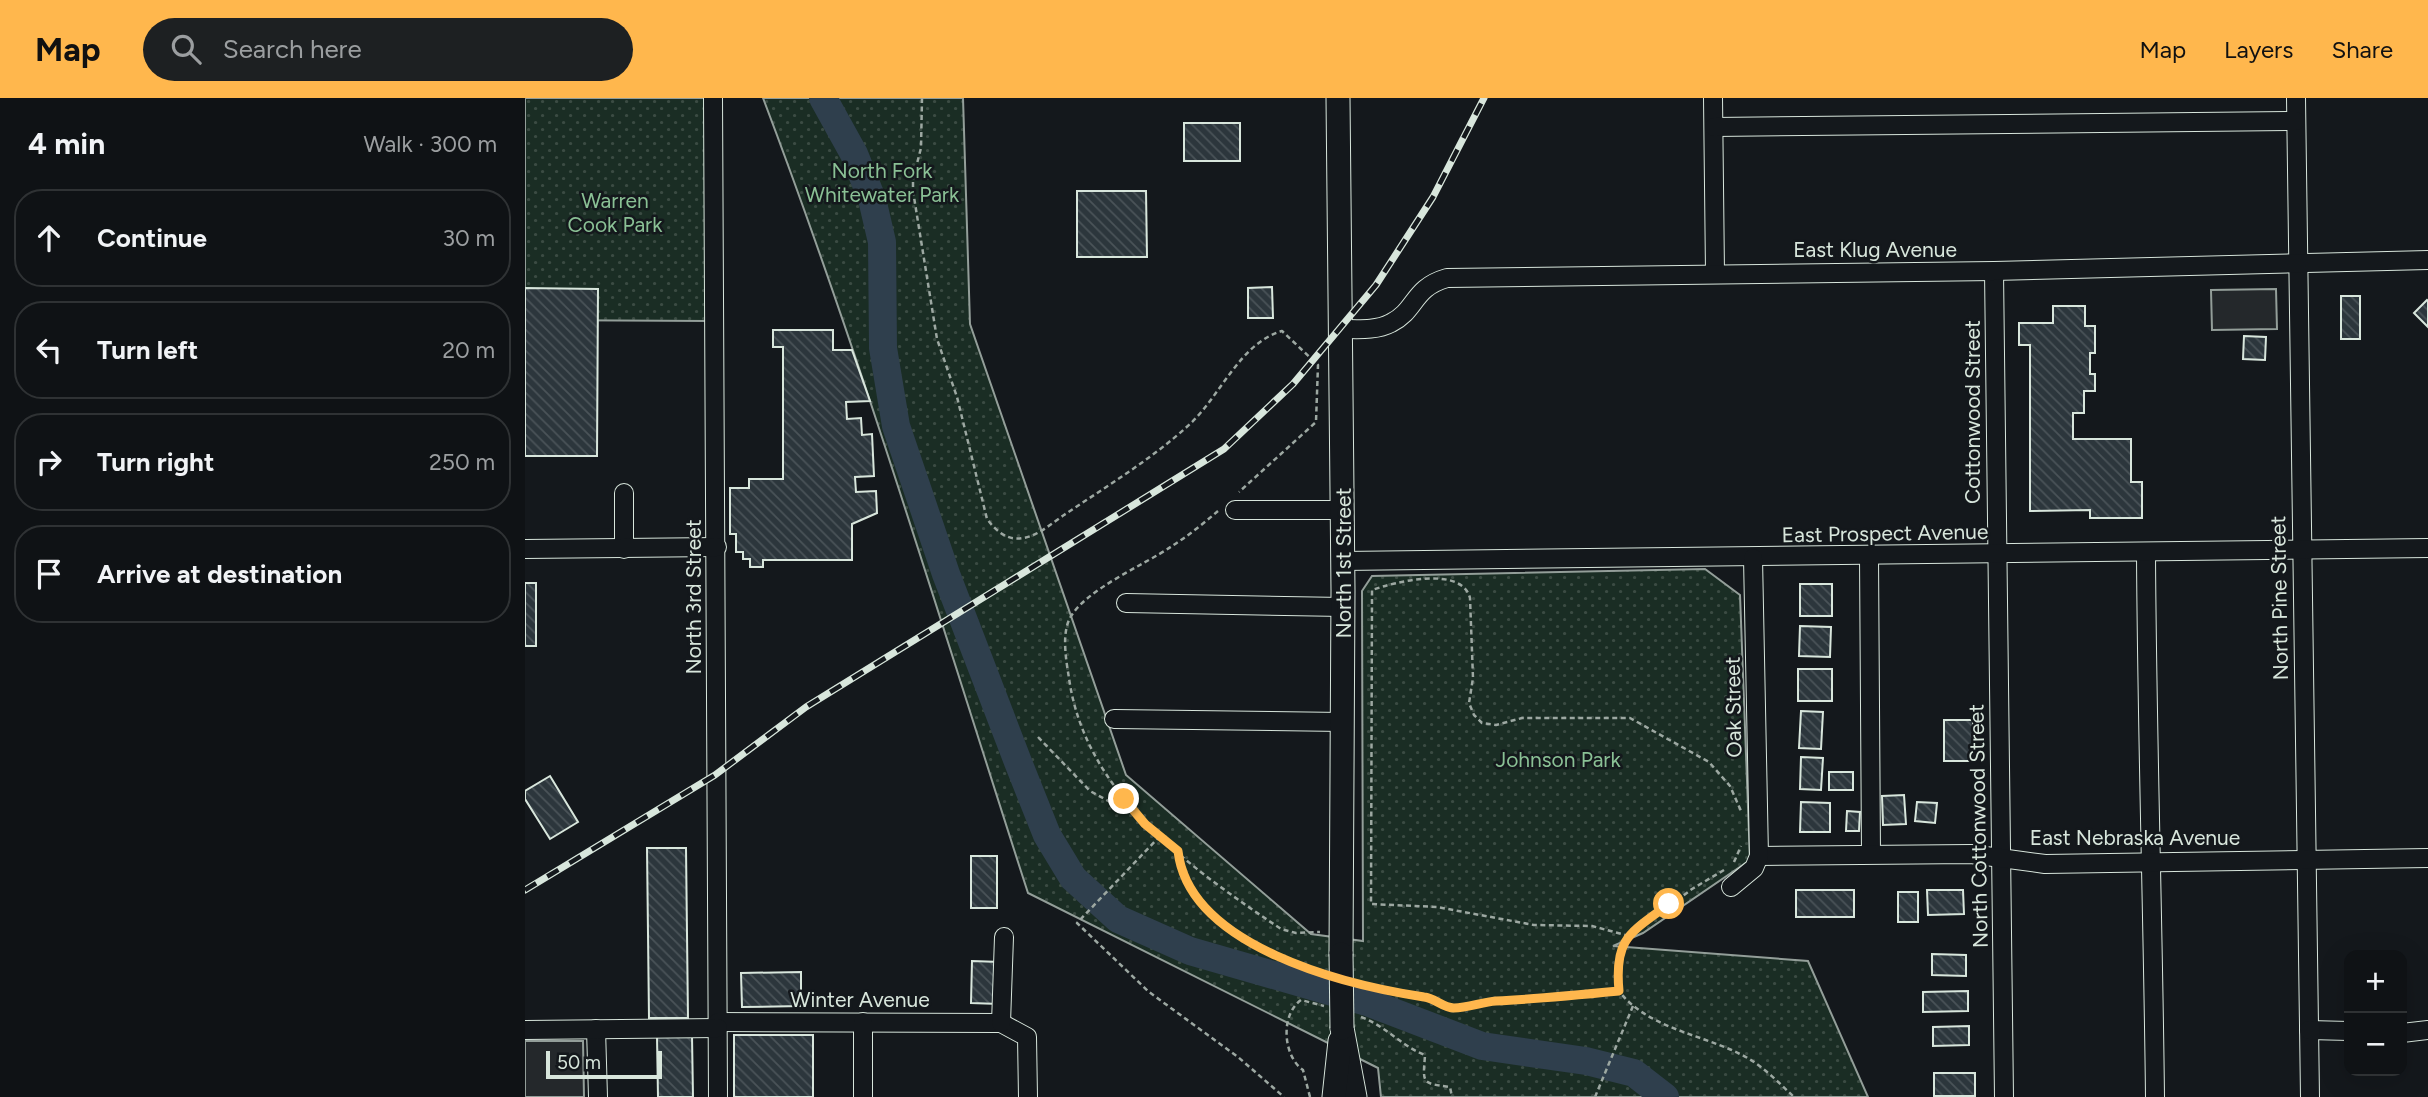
<!DOCTYPE html>
<meta charset="utf-8">
<style>
:root{--surface:#0f1215;--page:#1d2022;--text:#f1f3f6;--muted:#9b9ea0;--line:#2f3234;--accent:#ffb74d}
body{margin:0;font-family:Figtree,sans-serif;background:var(--page);color:var(--text)}
.controls{position:absolute;right:21px;bottom:21px;display:grid;overflow:hidden;border-radius:14px;box-shadow:0 7px 28px #0002}
.controls button{width:63px;height:63px;display:grid;place-items:center;padding:0;border:0;border-bottom:2px solid var(--line);background:var(--surface);color:var(--text);font:35px sans-serif}
.scale{position:absolute;left:21px;bottom:18px;width:116px;box-sizing:border-box;padding-left:7px;border:4px solid #d8e6dc;border-top:0;font-size:19px;line-height:24px;white-space:nowrap;color:#d8e6dc;-webkit-text-stroke:5px #14181c;paint-order:stroke}
.stop{position:absolute;width:21px;height:21px;margin:-16px;border:5px solid #ffb74d;border-radius:50%;background:#fff}
.stop.end{background:#ffb74d;border-color:#fff;box-shadow:0 2px 7px #0008}
.list{margin:0;padding:0;list-style:none}
h2{display:flex;justify-content:space-between;align-items:center;height:91px;margin:0;padding:0 28px;font-size:30px}
h2 small{font-size:23px;font-weight:400;color:var(--muted)}
.list li{display:grid;grid-template-columns:46px 1fr auto;gap:21px;align-items:center;box-sizing:border-box;height:98px;margin:0 14px 14px;padding:0 14px;border:2px solid var(--line);border-radius:28px}
.list b{display:block;font-size:26px;white-space:nowrap}
.list em{font-size:23px;font-style:normal;color:var(--muted)}
.icon{flex:none;width:38px;height:38px;fill:none;stroke:currentColor;stroke-width:2;stroke-linecap:round;stroke-linejoin:round}
.map{position:relative;flex:none;width:1903px;height:999px;overflow:hidden}
header{display:flex;align-items:center;gap:42px;box-sizing:border-box;height:98px;padding:0 35px;background:var(--accent);color:#111}
header strong{font-size:33px}
nav{display:flex;gap:38px;margin-inline-start:auto;font-size:24px}
.search{width:490px;height:63px;background:var(--page);display:flex;align-items:center;gap:18px;box-sizing:border-box;padding:0 24px;border-radius:38px;color:var(--muted);font-size:26px}
main{display:flex}
aside{flex:1;background:var(--surface)}
.map>svg:first-child{display:block}
</style>
<header>
<strong>Map</strong>
<div class="search"><svg class="icon" aria-label="search" viewBox="0 0 24 24"><circle cx="10" cy="10" r="6"/><path d="M15 15l6 6"/></svg>Search here</div>
<nav><a>Map</a><a>Layers</a><a>Share</a></nav>
</header>
<main>
<aside>
<h2>4 min<small>Walk · 300 m</small></h2>
<ul class="list">
<li><svg class="icon" aria-label="ahead" viewBox="0 0 24 24"><path d="M12 20V5M6 11l6-6 6 6"/></svg><div><b>Continue</b></div><em>30 m</em></li>
<li><svg class="icon" aria-label="left" viewBox="0 0 24 24"><path d="M17 20v-9H6M10 6l-5 5 5 5"/></svg><div><b>Turn left</b></div><em>20 m</em></li>
<li><svg class="icon" aria-label="right" viewBox="0 0 24 24"><path d="M7 20v-9h11M14 6l5 5-5 5"/></svg><div><b>Turn right</b></div><em>250 m</em></li>
<li><svg class="icon" aria-label="arrive" viewBox="0 0 24 24"><path d="M6 21V4h12l-3 4 3 4H6"/></svg><div><b>Arrive at destination</b></div></li>
</ul>
</aside>
<div class="map">
<svg width="1903" height="999" viewBox="0 0 1903 999">
<defs>
<pattern id="grass-dots" width="8" height="8" patternUnits="userSpaceOnUse" patternTransform="scale(1.75)"><rect width="8" height="8" fill="#1a2d24"/><path d="M2 2h.1M6 6h.1" fill="none" stroke="#3b4b43" stroke-width="1.8" stroke-linecap="round"/></pattern>
<pattern id="building-back-hatch" width="6" height="6" patternUnits="userSpaceOnUse" patternTransform="scale(1.75)"><rect width="6" height="6" fill="#2c363c"/><path d="M-1 5l2 2M0 0l6 6M5-1l2 2" fill="none" stroke="#4a5358"/></pattern>
</defs>
<rect width="100%" height="100%" fill="#14181c"/>
<g fill="url(#grass-dots)" stroke="#939e99" stroke-width="2">
<polygon points="0,0 180,0 183,223 0,222"/>
<path d="M 238,0 L 438,0 L 445,226 L 601,677 L 786,836 L 838,843 L 837,493 L 847,478 L 1180,471 L 1215,497 L 1225,762 L 1118,835 L 1088,848 L 1283,863 L 1343,999 L 856,999 L 853,970 L 503,795 C 417,529 337,261 238,0 Z"/>
</g>
<g fill="#24282b" stroke="#939e99" stroke-width="2">
<polygon points="1751,191 1752,231 1687,232 1686,192"/>
<polygon points="0,943 58,943 59,999 0,999"/>
</g>
<g fill="none" stroke-linecap="round" stroke-linejoin="round">
<polyline stroke="#2f3f4d" stroke-width="28" points="298,0 329,56 347,101 357,144 358,250 371,328 421,476 493,664 522,737 548,780 593,821 665,853 842,904 957,948 1061,963 1109,975 1140,999"/>
</g>
<g fill="url(#building-back-hatch)" stroke="#d8e6dc" stroke-width="2">
<rect x="659" y="25" width="56" height="38"/>
<polygon points="552,93 621,93 622,159 552,159"/>
<polygon points="747,189 748,220 723,220 723,190"/>
<polygon points="0,190 73,191 72,358 0,358"/>
<rect x="1816" y="198" width="19" height="43"/>
<polygon points="1902,202 1903,203 1903,229 1889,215"/>
<polygon points="1528,208 1560,208 1560,228 1570,228 1570,255 1565,255 1565,276 1570,276 1570,293 1559,293 1559,315 1548,315 1548,341 1606,341 1606,384 1617,384 1617,420 1565,420 1565,412 1505,413 1505,247 1494,247 1494,225 1528,225"/>
<polygon points="248,232 308,232 308,252 327,252 345,303 321,304 322,321 336,320 337,337 347,336 349,378 330,379 331,394 351,393 352,415 327,426 327,462 238,462 238,469 225,469 225,461 218,461 218,454 211,454 211,436 205,436 205,390 224,390 224,381 258,381 258,249 248,249"/>
<polygon points="1719,238 1741,239 1740,262 1718,261"/>
<rect x="0" y="485" width="11" height="63"/>
<rect x="1275" y="486" width="32" height="32"/>
<polygon points="1275,528 1306,529 1305,559 1274,558"/>
<rect x="1273" y="571" width="34" height="32"/>
<polygon points="1276,613 1298,614 1296,651 1274,650"/>
<rect x="1419" y="622" width="29" height="41"/>
<polygon points="1276,659 1298,660 1296,692 1275,691"/>
<rect x="1304" y="674" width="24" height="18"/>
<polygon points="25,678 53,724 25,741 0,701 0,693"/>
<polygon points="1379,697 1381,726 1358,727 1357,698"/>
<polygon points="1276,704 1305,705 1305,734 1275,734"/>
<polygon points="1392,704 1412,705 1410,725 1390,723"/>
<polygon points="1322,713 1335,714 1334,733 1321,733"/>
<polygon points="122,750 161,750 163,920 124,920"/>
<rect x="446" y="758" width="26" height="52"/>
<rect x="1271" y="792" width="58" height="27"/>
<polygon points="1402,792 1438,792 1439,816 1403,817"/>
<rect x="1373" y="794" width="20" height="30"/>
<polygon points="1407,856 1441,857 1441,878 1407,877"/>
<polygon points="447,863 475,864 474,906 446,905"/>
<polygon points="276,874 276,908 217,909 216,875"/>
<polygon points="1443,893 1443,913 1398,914 1398,894"/>
<polygon points="1444,928 1444,947 1408,948 1408,929"/>
<rect x="209" y="937" width="79" height="62"/>
<polygon points="167,938 168,999 133,999 132,939"/>
<rect x="1409" y="975" width="41" height="23"/>
</g>
<g fill="none" stroke-linecap="round" stroke-linejoin="round">
<defs>
<g id="minor">
<polyline points="188,0 193,999"/>
<polyline points="1188,0 1190,175"/>
<polyline points="1771,0 1785,999"/>
<polyline points="1189,29 1771,23"/>
<polyline points="1469,173 1479,999"/>
<path d="M 816,231 C 832,231 851,233 866,225 C 892,212 887,190 922,180 L 1469,173 L 1903,162"/>
<polyline points="99,395 99,451"/>
<polyline points="710,412 818,412"/>
<polyline points="0,451 192,449"/>
<path d="M 1621,455 C 1622,636 1628,818 1630,999"/>
<polyline points="1344,459 1346,756"/>
<polyline points="818,463 1903,450"/>
<polyline points="601,505 818,509"/>
<polyline points="589,621 818,624"/>
<polyline points="1234,758 1446,756 1520,766 1903,760"/>
<polyline points="1206,789 1229,770 1234,758 1228,460"/>
<polyline points="193,924 476,925 502,939 503,999"/>
<polyline points="338,924 338,999"/>
<polyline points="476,925 479,839"/>
<polyline points="71,931 73,999"/>
<polyline points="0,932 193,930"/>
<polyline points="1784,932 1824,933"/>
<polyline points="1877,935 1903,932"/>
</g>
<g id="major">
<polyline points="813,0 818,492 816,856"/>
<polyline points="817,930 830,999"/>
<polyline points="809,999 815,943"/>
</g>
</defs>
<use href="#minor" stroke="#d8e6dc" stroke-width="20"/>
<use href="#major" stroke="#d8e6dc" stroke-width="25"/>
<g stroke="#9da8a2" stroke-width="2.5" stroke-dasharray="5 3.5" stroke-linecap="butt">
<path d="M 397,0 L 396,50 L 388,81 L 388,93 L 412,241 L 432,299 L 462,421 C 471,433 482,443 498,440 C 513,438 527,425 539,417 C 582,388 627,361 665,326 C 696,297 715,245 757,233 L 793,267 L 791,324 L 714,394"/>
<path d="M 693,413 C 679,425 663,438 647,448 C 620,467 558,492 544,522 C 537,538 541,562 544,580 C 560,696 665,770 756,831 L 771,835 L 795,834"/>
<polyline points="513,639 565,693 589,706 598,701"/>
<polyline points="635,738 552,825 624,894 713,959 759,999"/>
<path d="M 653,753 C 661,820 740,856 797,875"/>
<polyline points="1209,764 1216,748"/>
<path d="M 1199,772 L 1167,791 L 1104,838 C 1091,855 1092,873 1094,893 C 1121,929 1174,936 1213,955 C 1235,965 1252,983 1269,999"/>
<path d="M 1104,838 L 1067,828 L 1009,827 L 912,809 L 846,806 L 847,492 C 870,484 936,467 945,500 L 948,580 L 944,605 L 949,617 L 957,625 L 971,627 L 997,620 L 1105,620 L 1184,664 L 1205,688 L 1216,713"/>
<polyline points="834,886 883,898 902,899 925,910 968,903 1094,893"/>
<path d="M 836,919 C 861,928 876,948 900,957 C 898,986 896,985 925,989 L 927,999"/>
<path d="M 785,999 L 778,972 C 758,958 755,917 776,902 L 799,908"/>
<polyline points="1070,999 1108,908"/>
</g>
<use href="#minor" stroke="#14181c" stroke-width="18"/>
<use href="#major" stroke="#14181c" stroke-width="23"/>
<defs>
<polyline id="rail" points="0,792 190,677 281,609 699,351 768,286 851,187 908,99 959,0"/>
</defs>
<use href="#rail" stroke="#d8e6dc" stroke-width="7"/>
<use href="#rail" stroke="#14181c" stroke-width="4.5" stroke-dasharray="13" stroke-linecap="butt"/>
<defs>
<polyline id="major-bridge" points="816,856 817,930"/>
</defs>
<use href="#major-bridge" stroke="#d8e6dc" stroke-width="25" stroke-linecap="butt"/>
<use href="#major-bridge" stroke="#14181c" stroke-width="23"/>
</g>
<g fill="none" stroke-linecap="round" stroke-linejoin="round">
<path stroke="#ffb74d" stroke-width="9" d="M 599,701 L 620,726 L 653,753 C 664,849 821,887 899,899 C 910,900 918,910 929,910 C 943,910 957,904 971,903 C 1012,901 1053,897 1094,893 C 1089,840 1105,835 1144,806"/>
</g>
<g text-anchor="middle" dominant-baseline="central" stroke-width="5" stroke-linejoin="round" paint-order="stroke">
<g font-size="21" fill="#8ac095" stroke="#14181c">
<text x="357" y="72">North Fork<tspan x="357" dy="24">Whitewater Park</tspan></text>
<text x="90" y="102">Warren<tspan x="90" dy="24">Cook Park</tspan></text>
<text x="1033" y="661">Johnson Park</text>
</g>
<g font-size="21" fill="#d8e6dc" stroke="#14181c">
<text x="1350" y="151">East Klug Avenue</text>
<text transform="translate(1447 314) rotate(-90)">Cottonwood Street</text>
<text transform="translate(1360 435) rotate(-1)">East Prospect Avenue</text>
<text transform="translate(818 465) rotate(-90)">North 1st Street</text>
<text transform="translate(168 499) rotate(-90)">North 3rd Street</text>
<text transform="translate(1754 500) rotate(-91)">North Pine Street</text>
<text transform="translate(1208 609) rotate(-91)">Oak Street</text>
<text transform="translate(1453 728) rotate(-91)">North Cottonwood Street</text>
<text x="1610" y="739">East Nebraska Avenue</text>
<text x="335" y="901">Winter Avenue</text>
</g>
</g>
</svg>
<div class="controls">
<button>+</button>
<button>−</button>
</div>
<div class="scale">50 m</div>
<div class="stop" style="left:1144px;top:806px"></div>
<div class="stop end" style="left:599px;top:701px"></div>
</div>
</main>
